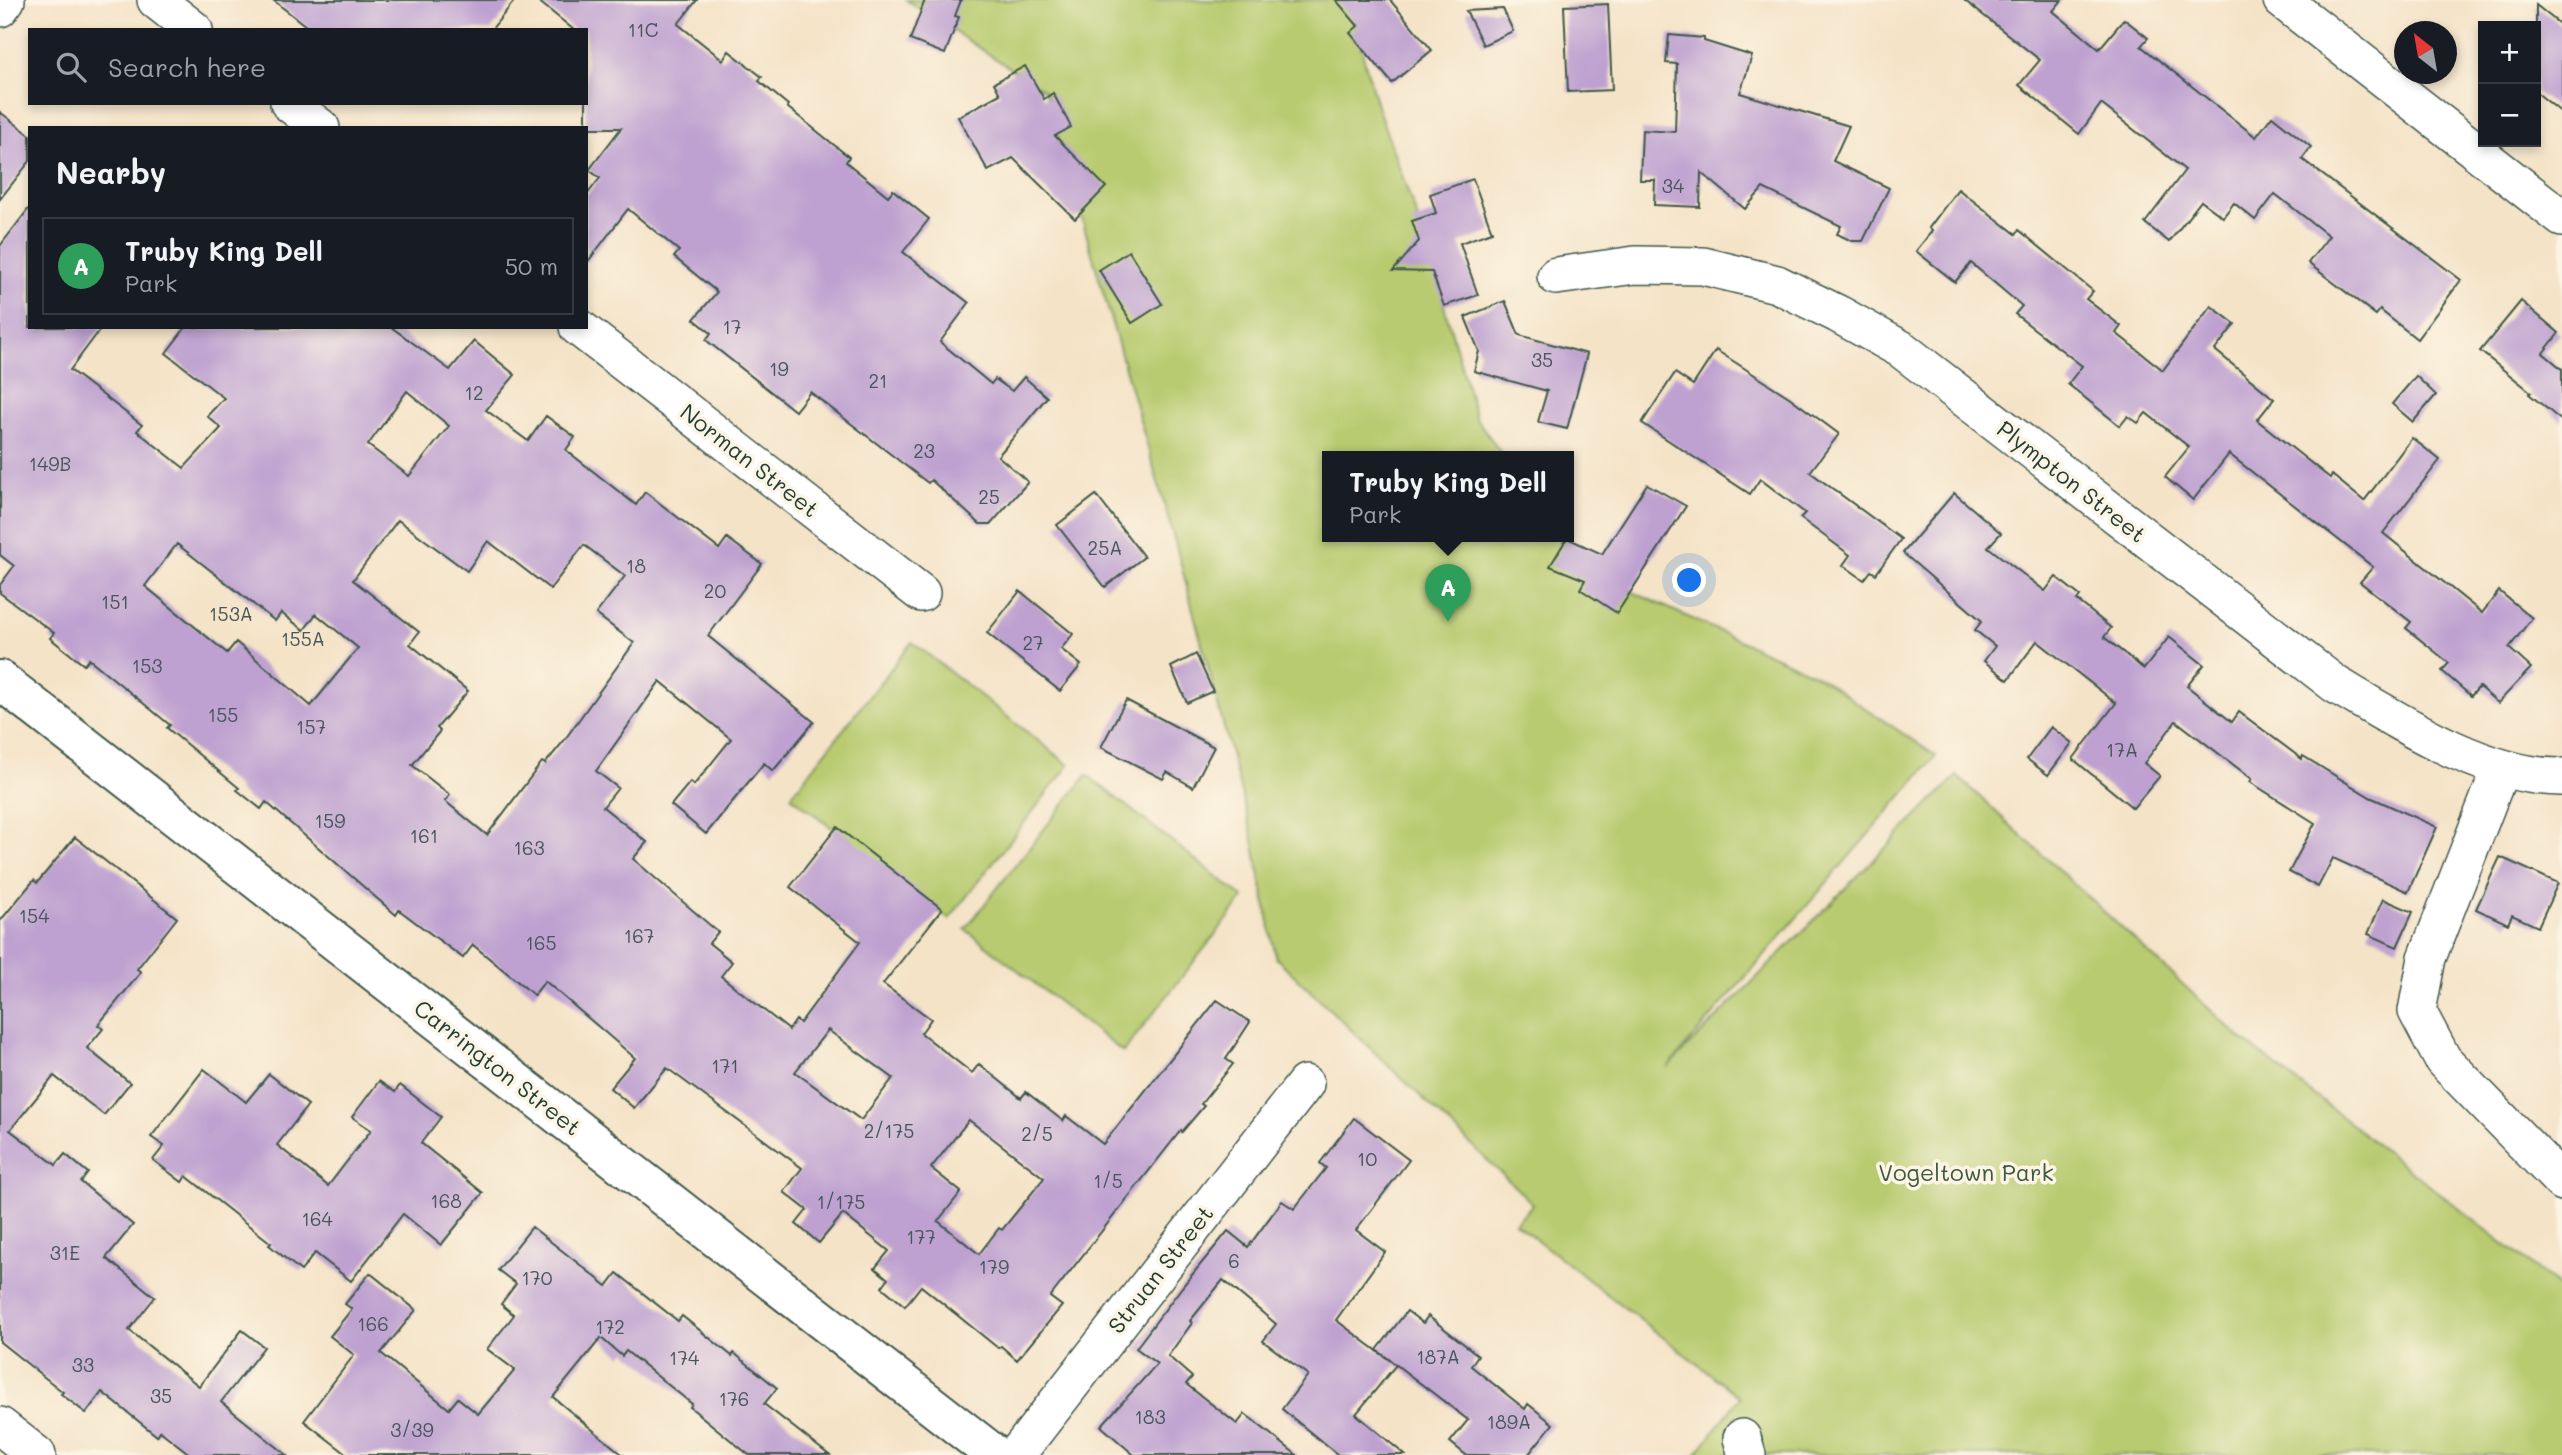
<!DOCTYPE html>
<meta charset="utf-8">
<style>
:root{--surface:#171b24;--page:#20242c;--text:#f1f3f6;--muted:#9ea1a6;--line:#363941;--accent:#d1495b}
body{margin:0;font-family:Mali,sans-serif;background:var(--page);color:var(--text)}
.controls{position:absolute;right:21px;top:21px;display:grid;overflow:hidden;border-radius:0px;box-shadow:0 4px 10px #0003}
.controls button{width:63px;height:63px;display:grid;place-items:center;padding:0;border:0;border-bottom:2px solid var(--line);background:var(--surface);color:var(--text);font:35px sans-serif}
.compass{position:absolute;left:2394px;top:21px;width:63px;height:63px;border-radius:50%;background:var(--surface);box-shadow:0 4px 10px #0003;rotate:329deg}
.you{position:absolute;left:1690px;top:581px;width:24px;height:24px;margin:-18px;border:5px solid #fff;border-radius:50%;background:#1a73e8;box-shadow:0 0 0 10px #1a73e833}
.badge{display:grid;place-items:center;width:46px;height:46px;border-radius:50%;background:var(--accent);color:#fff;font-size:23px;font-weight:700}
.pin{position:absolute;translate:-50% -58px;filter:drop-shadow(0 2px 4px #0008)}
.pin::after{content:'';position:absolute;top:37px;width:24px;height:21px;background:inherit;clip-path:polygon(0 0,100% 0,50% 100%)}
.popup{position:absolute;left:1322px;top:451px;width:252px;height:91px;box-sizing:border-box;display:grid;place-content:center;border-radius:0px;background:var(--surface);filter:drop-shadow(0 2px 5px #0005);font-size:23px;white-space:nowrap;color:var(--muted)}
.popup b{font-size:26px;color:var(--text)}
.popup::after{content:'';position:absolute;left:50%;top:100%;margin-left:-14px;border:14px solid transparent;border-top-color:var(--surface)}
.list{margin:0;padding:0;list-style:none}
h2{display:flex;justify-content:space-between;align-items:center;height:91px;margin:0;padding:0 28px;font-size:30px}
h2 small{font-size:23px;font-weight:400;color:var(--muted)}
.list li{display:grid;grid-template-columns:46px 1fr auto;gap:21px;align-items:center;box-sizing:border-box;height:98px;margin:0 14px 14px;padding:0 14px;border:2px solid var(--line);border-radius:0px}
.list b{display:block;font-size:26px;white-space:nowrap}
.list p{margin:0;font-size:23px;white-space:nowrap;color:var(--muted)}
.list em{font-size:23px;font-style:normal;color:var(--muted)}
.icon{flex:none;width:38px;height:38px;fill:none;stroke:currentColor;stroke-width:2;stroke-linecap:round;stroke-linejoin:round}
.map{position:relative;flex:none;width:2562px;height:1455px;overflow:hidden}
.search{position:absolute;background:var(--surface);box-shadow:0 4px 10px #0003;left:28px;top:28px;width:560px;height:77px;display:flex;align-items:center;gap:18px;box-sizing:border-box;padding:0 24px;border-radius:0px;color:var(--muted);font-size:26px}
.panel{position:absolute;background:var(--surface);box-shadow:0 4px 10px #0003;left:28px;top:126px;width:560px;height:203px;border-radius:0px}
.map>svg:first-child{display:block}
</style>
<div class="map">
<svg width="2562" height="1455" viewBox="0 0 2562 1455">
<rect width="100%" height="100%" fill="#fcf5e5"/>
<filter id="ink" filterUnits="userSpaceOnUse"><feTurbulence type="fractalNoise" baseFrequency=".0143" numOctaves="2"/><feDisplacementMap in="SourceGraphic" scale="14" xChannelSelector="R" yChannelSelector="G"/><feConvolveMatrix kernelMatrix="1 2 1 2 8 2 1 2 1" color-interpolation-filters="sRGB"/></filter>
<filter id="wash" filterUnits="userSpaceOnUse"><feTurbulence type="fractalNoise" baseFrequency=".00686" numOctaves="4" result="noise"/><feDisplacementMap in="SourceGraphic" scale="28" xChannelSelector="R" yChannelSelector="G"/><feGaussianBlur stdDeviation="1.57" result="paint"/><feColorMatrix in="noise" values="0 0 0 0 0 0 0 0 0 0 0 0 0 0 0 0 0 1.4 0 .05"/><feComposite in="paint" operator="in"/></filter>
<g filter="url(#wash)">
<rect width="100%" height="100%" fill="#f4e3c7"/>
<g fill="#b8cb6f" stroke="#6c8452" stroke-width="2">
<polygon points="906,0 1348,0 1377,106 1426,242 1476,418 1503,456 1327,456 1327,536 1559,536 1582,569 1816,675 1936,756 1667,1068 1957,776 2242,1039 2562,1289 2562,1455 1696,1455 1740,1397 1515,1223 1533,1204 1276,958 1251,830 1174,538 1045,91"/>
<polygon points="912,642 1069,765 949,919 791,796"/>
<polygon points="1087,775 1244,898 1123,1052 965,929"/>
</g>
<g id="blocks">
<g fill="#bea1d0" fill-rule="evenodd">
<polygon points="273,0 515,0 491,30 311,30"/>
<polygon points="537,0 697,0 678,24 723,60 729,51 762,77 759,81 788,105 787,107 849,157 846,162 888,196 893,190 929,219 903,252 969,303 940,342 991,384 995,379 1012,391 1024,377 1047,397 998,456 1028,482 991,524 980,524 931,480 928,483 810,392 795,411 706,340 711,333 694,319 717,292 674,257 679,251 628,209 586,264 586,196 600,178 589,170 621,128 586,128 586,30 574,30"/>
<polygon points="925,0 961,0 955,16 959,17 945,54 910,40"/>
<polygon points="1336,0 1390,0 1432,50 1392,83 1350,33 1358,26"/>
<polygon points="1964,0 2062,0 2053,11 2099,49 2124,19 2148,38 2141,46 2256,137 2272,116 2311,147 2302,159 2461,280 2417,339 2380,310 2376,315 2308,263 2329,236 2275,194 2255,220 2234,203 2223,217 2201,201 2169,242 2145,223 2185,170 2101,104 2079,134 2019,85 2040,60"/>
<polygon points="1608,4 1612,90 1568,92 1564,6"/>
<polygon points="2536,5 2562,26 2562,113 2536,92"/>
<polygon points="1503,9 1513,31 1483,45 1466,11"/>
<polygon points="1669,35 1704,38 1704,41 1752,56 1740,93 1849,126 1833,161 1889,188 1863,241 1852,241 1837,234 1841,226 1763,188 1745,209 1701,172 1700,207 1654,205 1655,180 1640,180 1642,130 1675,132 1677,64 1666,63"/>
<polygon points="1025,66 1044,99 1053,93 1071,127 1055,136 1106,187 1075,219 1013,158 988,171 958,117 1000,94 994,83"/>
<polygon points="0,112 30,135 30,161 0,199"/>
<polygon points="1473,179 1492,232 1460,243 1478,295 1444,306 1432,272 1393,271 1419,241 1412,221 1436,213 1430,194"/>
<polygon points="1958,189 2016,234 2019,230 2093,291 2086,299 2121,326 2116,333 2163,370 2211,306 2235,324 2215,350 2274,399 2257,420 2330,478 2332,475 2364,501 2412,438 2440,460 2383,533 2482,613 2499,591 2532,618 2509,648 2531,668 2498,703 2479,687 2471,696 2442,671 2449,663 2406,628 2411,622 2360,582 2373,567 2229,454 2193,500 2165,477 2189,447 2146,413 2138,423 2128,416 2120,426 2068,384 2082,366 2015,314 2022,306 1971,263 1955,282 1916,251 1932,231 1929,228"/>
<path d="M 30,207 L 30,327 L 102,327 L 70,370 L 142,425 L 137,431 L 184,468 L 221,428 L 207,416 L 224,398 L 166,353 L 186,327 L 391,327 L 450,370 L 474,341 L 515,375 L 486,410 L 528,441 L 546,416 L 575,437 L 566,450 L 636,505 L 645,492 L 719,549 L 727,538 L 762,564 L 708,636 L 814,722 L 773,771 L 764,763 L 706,834 L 671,805 L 690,782 L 694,785 L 731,739 L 660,681 L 596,771 L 618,788 L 603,807 L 647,842 L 633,859 L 718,932 L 709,943 L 732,962 L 721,976 L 789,1030 L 796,1020 L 800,1023 L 860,942 L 790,887 L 837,827 L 942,909 L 883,984 L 931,1019 L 921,1033 L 972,1073 L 979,1064 L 1021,1098 L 1026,1092 L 1063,1121 L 1066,1116 L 1103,1144 L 1217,1000 L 1250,1022 L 1226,1059 L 1233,1064 L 1201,1104 L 1204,1106 L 1182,1132 L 1181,1130 L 1050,1297 L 1062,1306 L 1017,1360 L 1001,1346 L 998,1348 L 921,1286 L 905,1306 L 882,1287 L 888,1279 L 875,1268 L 889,1251 L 843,1214 L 819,1243 L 796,1224 L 807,1210 L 784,1192 L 802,1168 L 667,1068 L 634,1108 L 610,1088 L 635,1058 L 545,981 L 534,995 L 473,945 L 463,958 L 399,910 L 396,915 L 266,802 L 261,809 L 237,790 L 239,788 L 167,728 L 170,725 L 89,659 L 84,665 L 50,638 L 54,633 L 0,593 L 0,585 L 14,566 L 0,555 L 0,246 ZM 407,391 L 449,426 L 409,476 L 368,445 ZM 398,520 L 467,571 L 488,541 L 550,589 L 584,545 L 625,576 L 596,614 L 634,643 L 563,742 L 545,764 L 542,762 L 487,835 L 445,801 L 450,795 L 412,765 L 440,731 L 437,728 L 468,691 L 410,644 L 419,632 L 353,580 ZM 177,544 L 275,621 L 281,613 L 304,630 L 316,614 L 358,648 L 311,706 L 236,642 L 227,653 L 145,586 ZM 828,1030 L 893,1078 L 861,1120 L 795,1072 ZM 969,1120 L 1044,1178 L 1002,1230 L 999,1228 L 979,1254 L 938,1221 L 961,1192 L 931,1168 Z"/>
<polygon points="1129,251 1162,304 1132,323 1099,270"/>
<polygon points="1505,301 1519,335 1587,354 1567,429 1538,422 1547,391 1474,371 1479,351 1465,317"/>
<polygon points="2521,301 2559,333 2543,353 2562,369 2562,421 2529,394 2531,392 2480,351"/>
<polygon points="1716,350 1789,397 1839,434 1810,472 1901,539 1876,574 1871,571 1864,580 1843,565 1850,555 1800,518 1805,513 1760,479 1750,494 1642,423 1675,373 1693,385"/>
<polygon points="2416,376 2436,395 2413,422 2392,404"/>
<polygon points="1647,484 1686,506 1617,613 1580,589 1585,580 1550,566 1567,538 1602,554"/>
<polygon points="1954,493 2001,533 1988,547 2045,591 2056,577 2080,596 2077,600 2111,628 2104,637 2144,669 2169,637 2204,665 2187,686 2232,722 2239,712 2302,759 2303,756 2370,797 2437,827 2408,892 2333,858 2318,887 2289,872 2315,823 2250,782 2252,779 2176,721 2144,763 2160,776 2133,808 2073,759 2116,703 2037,641 2008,680 1984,661 1995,646 1975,630 1982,621 1903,553"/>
<polygon points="1096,495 1144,557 1105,587 1057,525"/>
<polygon points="1020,591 1073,634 1061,649 1081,665 1060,691 987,633"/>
<polygon points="1196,654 1213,691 1187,703 1171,667"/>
<polygon points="1126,700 1214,747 1193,787 1167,772 1163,779 1101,747"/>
<polygon points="2051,727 2072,743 2048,775 2027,759"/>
<polygon points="75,837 177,918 137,969 141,972 98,1025 103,1029 87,1048 130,1083 104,1115 54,1076 10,1130 56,1165 65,1154 88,1173 81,1182 133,1225 106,1258 155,1297 129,1330 199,1386 242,1330 264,1347 221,1402 287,1455 191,1455 160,1431 157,1436 102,1392 86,1413 61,1394 63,1392 0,1342 0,921 34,880 37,883"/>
<polygon points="2500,857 2558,883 2538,927 2512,915 2508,924 2476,909"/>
<polygon points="2383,899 2413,912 2397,947 2368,934"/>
<polygon points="204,1069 246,1102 269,1074 308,1105 277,1145 328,1186 371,1130 352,1117 379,1081 395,1092 400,1085 441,1117 421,1143 483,1193 441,1245 403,1214 351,1281 315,1253 301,1271 269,1245 271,1243 186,1176 182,1182 153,1160 164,1146 151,1137"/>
<polygon points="1354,1118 1409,1160 1356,1230 1385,1252 1336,1320 1396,1365 1356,1414 1405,1455 1338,1455 1282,1409 1308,1375 1263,1341 1276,1324 1223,1280 1190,1321 1192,1323 1168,1356 1192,1377 1186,1384 1237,1424 1245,1414 1297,1455 1134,1455 1101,1426 1157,1364 1136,1348 1182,1287 1228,1231 1248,1247 1282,1201 1294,1209 1326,1168 1320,1163"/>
<polygon points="532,1227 607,1286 617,1273 678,1321 682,1316 732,1356 734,1353 777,1388 764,1404 829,1455 749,1455 690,1407 692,1404 626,1351 622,1356 601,1338 553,1397 623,1455 348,1455 304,1421 354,1355 330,1336 352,1309 345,1304 370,1273 416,1310 381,1353 449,1409 458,1398 478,1414 515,1370 487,1349 514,1315 501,1304 516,1284 498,1270"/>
<polygon points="1407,1311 1423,1323 1428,1316 1478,1355 1471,1366 1525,1409 1528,1404 1553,1424 1528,1455 1466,1455 1450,1442 1468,1420 1377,1350"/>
</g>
</g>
</g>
<g filter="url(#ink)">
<use href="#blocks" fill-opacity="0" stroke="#3f564a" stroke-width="2"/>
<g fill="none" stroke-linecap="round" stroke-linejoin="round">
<defs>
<g id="minor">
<polyline points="156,0 194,30"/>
<polyline points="2282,0 2562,218"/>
<polyline points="0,8 6,0"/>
<polyline points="289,103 321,128"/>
<path d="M 1556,276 L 1635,265 L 1703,266 L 1777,284 L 1838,314 L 1901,349 L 2335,684 C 2399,722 2486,778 2562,777"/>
<polyline points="578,327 921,593"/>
<polyline points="2501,768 2427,958 2417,1011 2443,1060 2562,1182"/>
<polyline points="0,1426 37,1455"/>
<polyline points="1742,1438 1747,1455"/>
<polyline points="1016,1455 1305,1084"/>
</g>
<polyline id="major" points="0,680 995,1455"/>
</defs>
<use href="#minor" stroke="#3f564a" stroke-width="40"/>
<use href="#major" stroke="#3f564a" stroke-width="42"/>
<use href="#minor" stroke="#fff" stroke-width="37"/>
<use href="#major" stroke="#fff" stroke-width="38"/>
</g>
</g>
<g text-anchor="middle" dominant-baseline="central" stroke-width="7" stroke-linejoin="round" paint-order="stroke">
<g font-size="19" fill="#47565b">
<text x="643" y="29">11C</text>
<text x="1673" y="185">34</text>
<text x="732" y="326">17</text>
<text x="1542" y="359">35</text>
<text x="779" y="368">19</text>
<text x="878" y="380">21</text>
<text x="474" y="392">12</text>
<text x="924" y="450">23</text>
<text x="50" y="463">149B</text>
<text x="989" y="496">25</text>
<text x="1105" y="547">25A</text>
<text x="636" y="565">18</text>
<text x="715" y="590">20</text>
<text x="115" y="601">151</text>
<text x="231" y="613">153A</text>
<text x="303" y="638">155A</text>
<text x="1033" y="642">27</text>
<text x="147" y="665">153</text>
<text x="223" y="714">155</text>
<text x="311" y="726">157</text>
<text x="2122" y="749">17A</text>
<text x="330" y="820">159</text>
<text x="424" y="835">161</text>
<text x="529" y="847">163</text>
<text x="34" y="915">154</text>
<text x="639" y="935">167</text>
<text x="541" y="942">165</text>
<text x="725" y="1065">171</text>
<text x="889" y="1130">2/175</text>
<text x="1037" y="1133">2/5</text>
<text x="1367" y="1158">10</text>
<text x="1108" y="1180">1/5</text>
<text x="446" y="1200">168</text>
<text x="841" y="1201">1/175</text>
<text x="317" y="1218">164</text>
<text x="921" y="1236">177</text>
<text x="65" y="1252">31E</text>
<text x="1234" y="1260">6</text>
<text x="994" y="1266">179</text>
<text x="537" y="1277">170</text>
<text x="373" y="1323">166</text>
<text x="610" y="1326">172</text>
<text x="1438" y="1356">187A</text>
<text x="684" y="1357">174</text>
<text x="83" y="1364">33</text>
<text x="161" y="1395">35</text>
<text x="734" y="1398">176</text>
<text x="1150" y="1416">183</text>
<text x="1509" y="1421">189A</text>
<text x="412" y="1429">3/39</text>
</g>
<g font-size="23" fill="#1f3d34" stroke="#fcf5e5">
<text transform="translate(750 460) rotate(38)">Norman Street</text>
<text transform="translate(2072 481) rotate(38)">Plympton Street</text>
<text transform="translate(498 1067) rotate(38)">Carrington Street</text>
<text transform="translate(1160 1269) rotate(-52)">Struan Street</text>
</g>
<g font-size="23" fill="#3e5940" stroke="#fcf5e5">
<text x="1966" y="1172">Vogeltown Park</text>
</g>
</g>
</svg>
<div class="controls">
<button>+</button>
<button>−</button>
</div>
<svg class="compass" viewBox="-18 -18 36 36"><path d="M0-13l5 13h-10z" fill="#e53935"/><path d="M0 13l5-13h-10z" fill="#9ea1a6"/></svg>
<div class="you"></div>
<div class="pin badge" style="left:1448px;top:622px;background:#2e9e5b">A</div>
<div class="popup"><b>Truby King Dell</b>Park</div>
<div class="search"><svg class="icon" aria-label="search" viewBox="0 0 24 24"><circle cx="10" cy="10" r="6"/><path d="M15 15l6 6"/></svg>Search here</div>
<section class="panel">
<h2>Nearby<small></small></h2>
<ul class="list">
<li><span class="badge" style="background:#2e9e5b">A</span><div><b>Truby King Dell</b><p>Park</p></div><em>50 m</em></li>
</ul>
</section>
</div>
